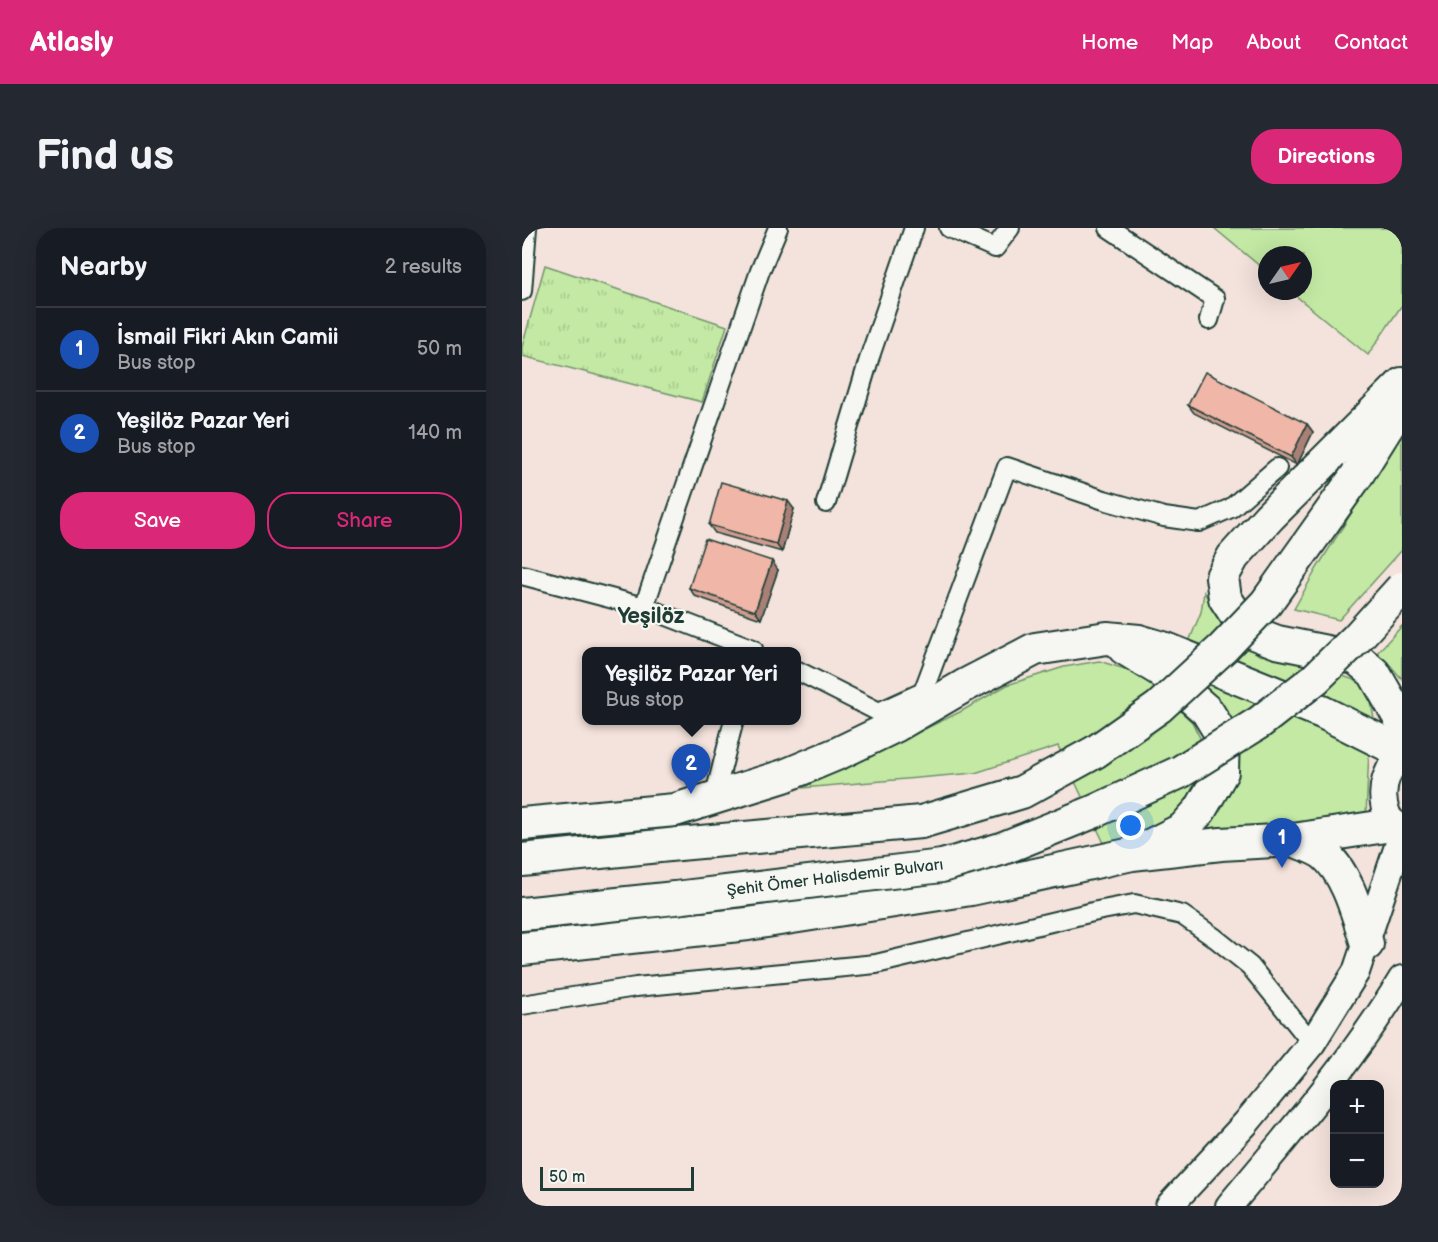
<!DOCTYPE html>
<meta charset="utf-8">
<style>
:root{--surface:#171b24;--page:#242831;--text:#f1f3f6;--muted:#9ea1a6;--line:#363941;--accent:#db2777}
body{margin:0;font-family:"Balsamiq Sans",sans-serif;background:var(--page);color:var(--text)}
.controls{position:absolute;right:18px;bottom:18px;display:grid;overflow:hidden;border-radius:12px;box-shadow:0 6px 24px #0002}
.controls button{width:54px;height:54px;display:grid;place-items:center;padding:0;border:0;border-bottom:2px solid var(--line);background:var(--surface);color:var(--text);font:30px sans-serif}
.compass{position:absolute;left:736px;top:18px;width:54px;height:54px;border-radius:50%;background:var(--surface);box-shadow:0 6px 24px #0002;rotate:56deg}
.scale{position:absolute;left:18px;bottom:15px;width:154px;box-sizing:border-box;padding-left:6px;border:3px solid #1f3d34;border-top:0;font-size:16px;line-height:21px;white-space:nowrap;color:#1f3d34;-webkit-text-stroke:4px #f6f6f2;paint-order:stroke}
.you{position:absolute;left:609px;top:598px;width:21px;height:21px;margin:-15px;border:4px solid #fff;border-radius:50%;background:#1a73e8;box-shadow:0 0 0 9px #1a73e833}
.badge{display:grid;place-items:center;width:39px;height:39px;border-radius:50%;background:var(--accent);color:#fff;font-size:20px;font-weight:700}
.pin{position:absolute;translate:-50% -50px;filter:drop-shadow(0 2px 3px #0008)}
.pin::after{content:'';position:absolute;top:32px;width:21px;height:18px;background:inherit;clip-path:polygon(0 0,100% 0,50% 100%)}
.popup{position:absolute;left:60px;top:419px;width:219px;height:78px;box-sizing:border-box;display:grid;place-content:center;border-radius:12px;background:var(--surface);filter:drop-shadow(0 2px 4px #0005);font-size:20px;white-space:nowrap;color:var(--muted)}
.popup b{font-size:22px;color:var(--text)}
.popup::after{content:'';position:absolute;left:50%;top:100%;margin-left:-12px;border:12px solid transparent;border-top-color:var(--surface)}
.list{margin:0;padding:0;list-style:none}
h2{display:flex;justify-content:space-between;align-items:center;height:78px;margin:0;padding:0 24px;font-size:26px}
h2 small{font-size:20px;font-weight:400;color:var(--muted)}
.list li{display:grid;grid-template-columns:39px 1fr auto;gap:18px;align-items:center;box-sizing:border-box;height:84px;padding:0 24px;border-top:2px solid var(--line)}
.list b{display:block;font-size:22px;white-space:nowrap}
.list p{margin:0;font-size:20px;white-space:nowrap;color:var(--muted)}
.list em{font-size:20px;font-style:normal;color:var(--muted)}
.actions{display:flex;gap:12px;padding:18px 24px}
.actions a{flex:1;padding:14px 0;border:2px solid var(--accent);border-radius:24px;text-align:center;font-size:21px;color:var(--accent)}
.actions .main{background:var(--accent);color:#fff}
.map{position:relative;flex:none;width:880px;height:978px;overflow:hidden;border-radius:24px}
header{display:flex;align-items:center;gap:36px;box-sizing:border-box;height:84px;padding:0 30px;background:var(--accent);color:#fff}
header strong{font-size:28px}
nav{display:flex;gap:33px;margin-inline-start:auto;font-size:21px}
.intro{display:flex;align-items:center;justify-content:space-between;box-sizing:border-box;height:144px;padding:0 36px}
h1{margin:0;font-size:42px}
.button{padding:15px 27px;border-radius:24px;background:var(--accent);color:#fff;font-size:21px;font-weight:700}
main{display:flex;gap:36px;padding:0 36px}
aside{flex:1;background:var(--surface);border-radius:24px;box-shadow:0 6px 24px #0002}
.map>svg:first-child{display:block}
</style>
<header>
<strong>Atlasly</strong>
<nav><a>Home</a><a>Map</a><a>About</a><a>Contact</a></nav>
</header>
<div class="intro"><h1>Find us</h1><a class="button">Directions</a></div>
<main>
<aside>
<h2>Nearby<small>2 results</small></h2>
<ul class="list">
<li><span class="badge" style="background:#1a4fb4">1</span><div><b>İsmail Fikri Akın Camii</b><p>Bus stop</p></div><em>50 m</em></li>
<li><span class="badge" style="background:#1a4fb4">2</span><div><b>Yeşilöz Pazar Yeri</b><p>Bus stop</p></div><em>140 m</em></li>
</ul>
<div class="actions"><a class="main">Save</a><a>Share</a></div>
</aside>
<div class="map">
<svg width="880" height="978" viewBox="0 0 880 978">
<defs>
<pattern id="park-tufts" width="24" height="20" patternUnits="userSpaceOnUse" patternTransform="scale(1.5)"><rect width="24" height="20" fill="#c3e9a4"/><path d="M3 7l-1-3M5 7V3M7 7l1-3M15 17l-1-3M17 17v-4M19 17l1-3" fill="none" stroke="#a7c98e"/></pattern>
</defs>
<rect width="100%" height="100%" fill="#f4e3dc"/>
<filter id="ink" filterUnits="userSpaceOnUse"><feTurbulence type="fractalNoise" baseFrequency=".0167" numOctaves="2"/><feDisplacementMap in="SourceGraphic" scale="12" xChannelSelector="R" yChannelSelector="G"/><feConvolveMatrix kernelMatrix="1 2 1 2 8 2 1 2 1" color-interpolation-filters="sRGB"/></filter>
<g filter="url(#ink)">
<g fill="#c3e9a4" stroke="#71936c" stroke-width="1.5">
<polygon points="692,0 880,0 880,77 846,127 768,63 781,63 781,27 745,27 745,44"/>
<polygon points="880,204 880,322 817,392 772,381 795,340"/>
<polygon points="682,364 703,401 737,427 779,433 846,457 852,491 666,416 679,384"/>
<polygon points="880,398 880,451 868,437 853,427"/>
<polygon points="577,433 619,446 670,494 690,534 663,586 629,606 582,615 536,518 453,545 280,560 438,484 485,457 542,439"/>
<polygon points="650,434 847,523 844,588 678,604 709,561 710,528"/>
</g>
<polygon fill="url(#park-tufts)" stroke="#71936c" stroke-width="1.5" points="23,37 205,98 180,174 0,128 0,119"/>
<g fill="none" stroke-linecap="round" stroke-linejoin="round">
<defs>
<g id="minor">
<polyline points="427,0 473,20 488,0"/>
<polyline points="587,0 693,71 687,92"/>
<polyline points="0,63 5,0"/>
<polyline points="304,275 348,128 392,0"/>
<polyline points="0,347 122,379 231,421"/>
<polyline points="122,379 238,43 256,0"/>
<polyline points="274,442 357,484 401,464 485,239 582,272 642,289 677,294 709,280 755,240"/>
<polyline points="192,570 212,492"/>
<polyline points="0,777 114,759 354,736 575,683 612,676 660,687 693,710 728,738 790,815"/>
</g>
<g id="secondary">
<path d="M 880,526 C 856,549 854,584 880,605"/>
<polyline points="647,978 724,895 790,815 834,744 880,606"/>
<path d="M 707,978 C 768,905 831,832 880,751"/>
</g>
<g id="trunk">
<polyline points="880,156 747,289 711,329 700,349 703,370 724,402 755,414 834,430 852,445 880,494"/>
<polyline points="835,247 880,175"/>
<polyline points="602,420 638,442 685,483 701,509 700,544 678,582 661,601 627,618"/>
<polyline points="0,596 153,582 262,548 317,525 375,497 442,458 513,421 585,410 617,413 644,421 800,484 880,524"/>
<path d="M 771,612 C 781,616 794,620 802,626 C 826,646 836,688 845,716"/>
<polyline points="0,632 157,616"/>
<polyline points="0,686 153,670"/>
<polyline points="0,721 226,696 449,661 610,626 699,616 771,612 870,597"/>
</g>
</defs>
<use href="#minor" stroke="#1f3d34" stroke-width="22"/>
<use href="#secondary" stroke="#1f3d34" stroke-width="30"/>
<use href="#trunk" stroke="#1f3d34" stroke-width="36"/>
<use href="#minor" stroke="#f6f6f2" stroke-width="18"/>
<use href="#secondary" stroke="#f6f6f2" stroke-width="26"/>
<use href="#trunk" stroke="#f6f6f2" stroke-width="32"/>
<defs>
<g id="trunk-bridge">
<polyline points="157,616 399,594 500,564 573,524 637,479 701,420 744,375 835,247"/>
<polyline points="153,670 420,638 479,621 571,584 658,544 738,494 793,451 834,411 880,360"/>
</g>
</defs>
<use href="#trunk-bridge" stroke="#1f3d34" stroke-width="36" stroke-linecap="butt"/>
<use href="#trunk-bridge" stroke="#f6f6f2" stroke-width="32"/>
</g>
<g fill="#ce9d90" stroke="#1f3d34" stroke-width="1.5">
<polygon points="666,177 785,196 791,204 775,237 672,185"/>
<polygon points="272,281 260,324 193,305 187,297"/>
<polygon points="256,342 239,391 173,368 167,360"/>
</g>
<g fill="#a88076" stroke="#1f3d34" stroke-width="1.5">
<polygon points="785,196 791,204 775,237 769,229"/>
<polygon points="266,273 272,281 260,324 254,316"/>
<polygon points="250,333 256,342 239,391 233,383"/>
</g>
<g fill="#f0b7a8" stroke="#1f3d34" stroke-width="1.5">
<polygon points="683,144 785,196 769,229 666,177"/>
<polygon points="199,254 266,273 254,316 187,297"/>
<polygon points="183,311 250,333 233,383 167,360"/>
</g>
</g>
<g text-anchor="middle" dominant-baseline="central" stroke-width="4.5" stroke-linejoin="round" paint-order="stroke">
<g font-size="16" fill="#1f3d34" stroke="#f6f6f2">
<text transform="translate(313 650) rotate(-7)">Şehit Ömer Halisdemir Bulvarı</text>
</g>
<g font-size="22" font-weight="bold" fill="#1f3d34" stroke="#f6f6f2">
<text x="129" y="388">Yeşilöz</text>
</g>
</g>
</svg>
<div class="controls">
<button>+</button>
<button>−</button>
</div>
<svg class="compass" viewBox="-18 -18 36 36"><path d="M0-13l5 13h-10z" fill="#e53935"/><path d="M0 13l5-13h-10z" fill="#9ea1a6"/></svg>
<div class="scale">50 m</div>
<div class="you"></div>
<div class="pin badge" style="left:760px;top:640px;background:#1a4fb4">1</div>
<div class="pin badge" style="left:169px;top:566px;background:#1a4fb4">2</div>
<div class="popup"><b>Yeşilöz Pazar Yeri</b>Bus stop</div>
</div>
</main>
